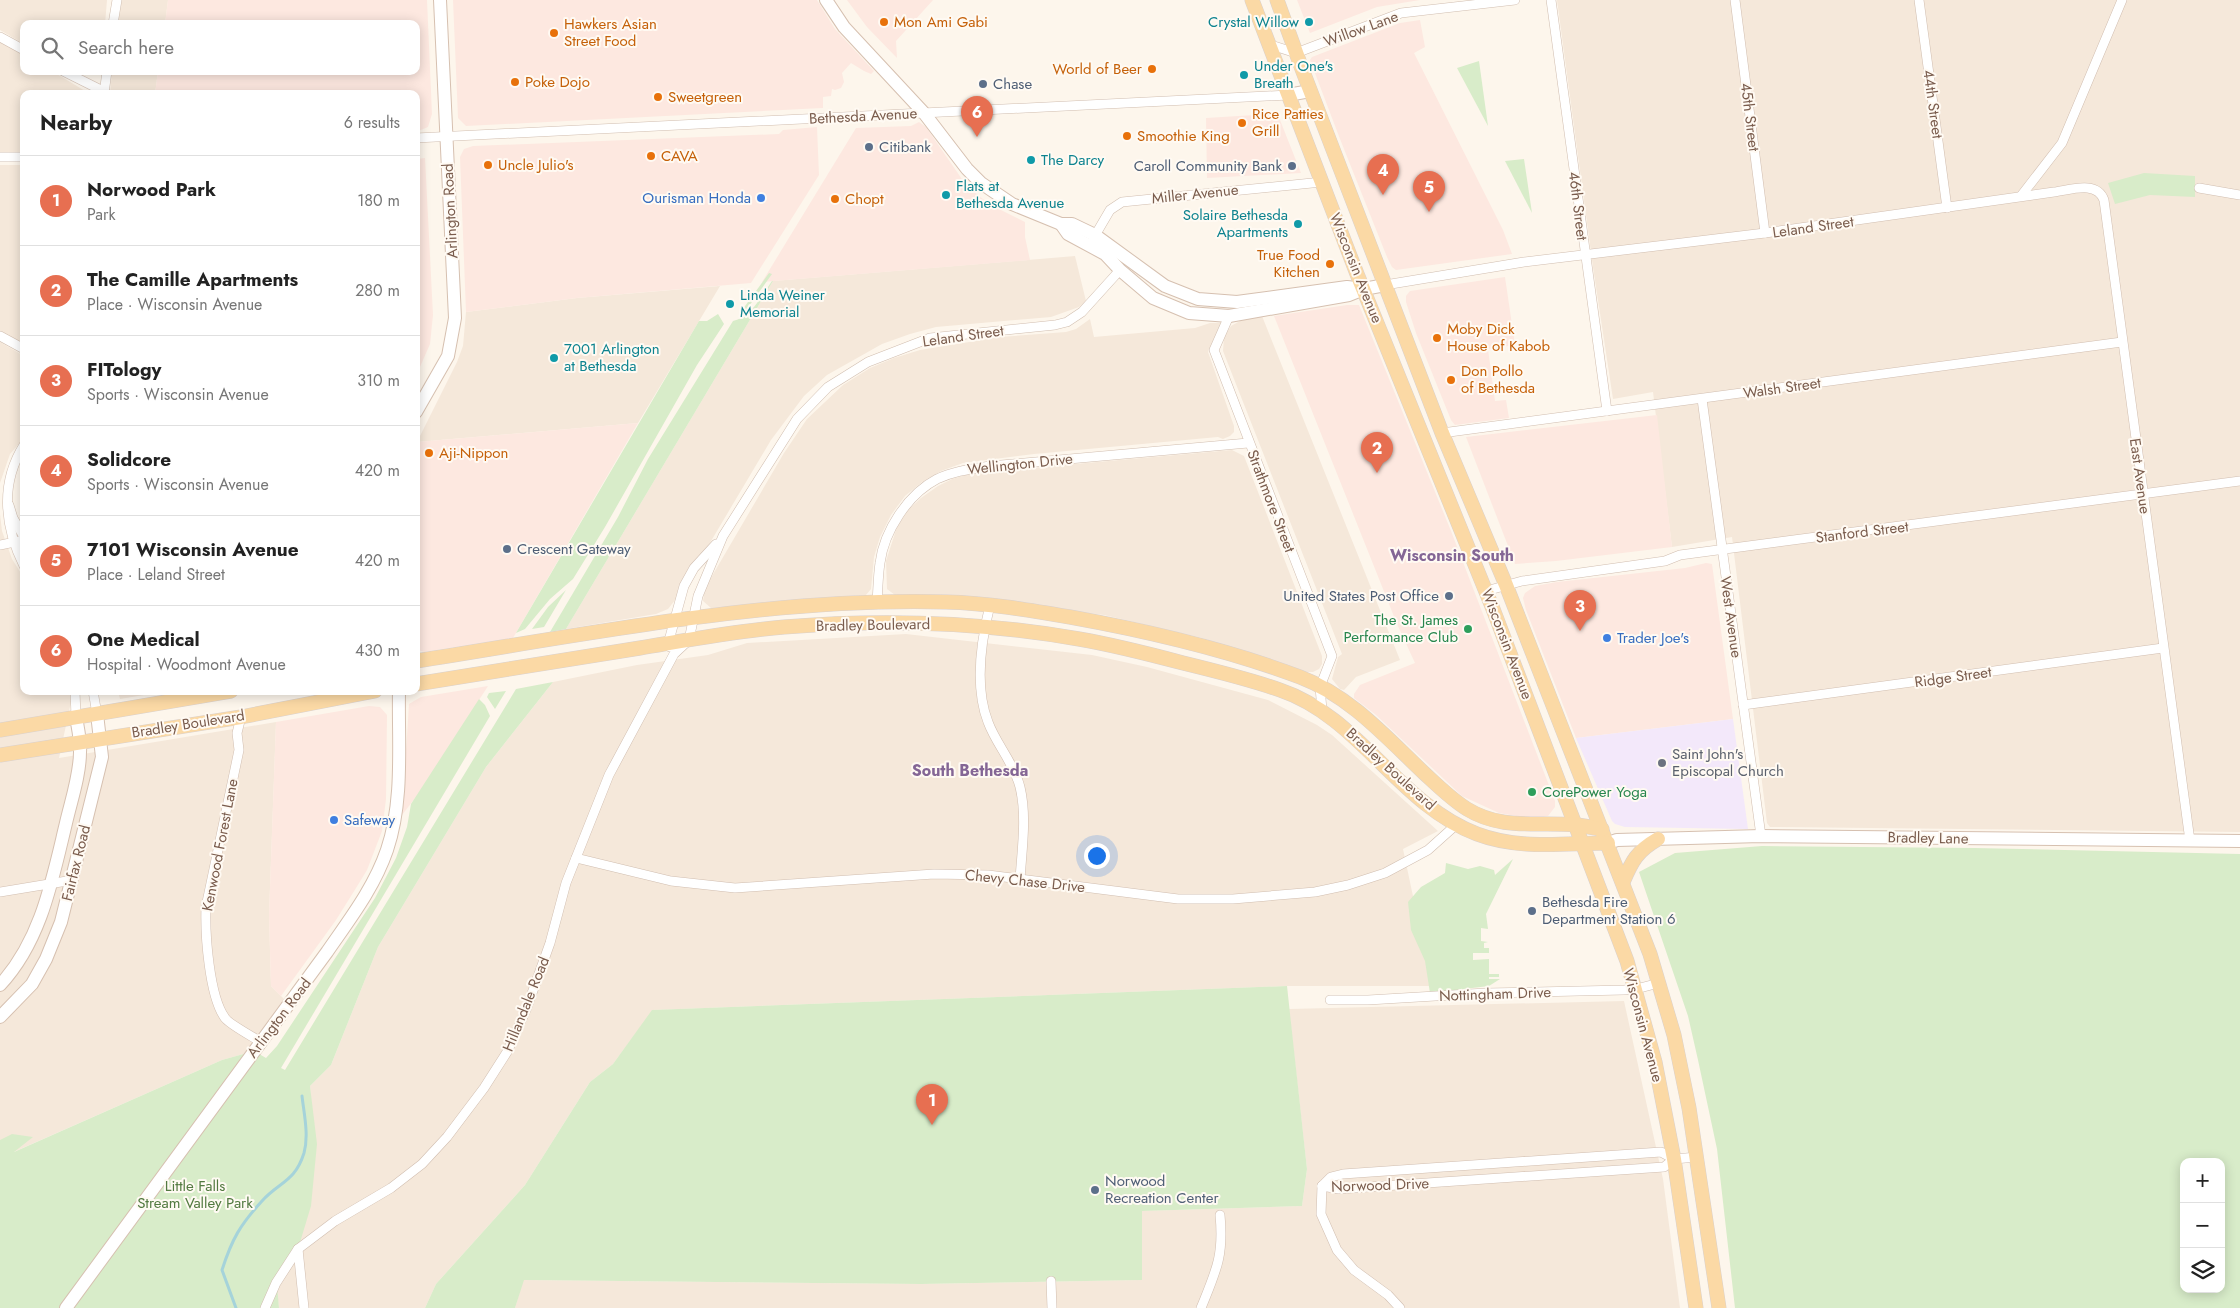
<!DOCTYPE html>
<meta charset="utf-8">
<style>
:root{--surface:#fff;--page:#f2f2f2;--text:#222;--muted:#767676;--line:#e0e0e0;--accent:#e76f51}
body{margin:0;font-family:Jost,sans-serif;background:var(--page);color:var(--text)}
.controls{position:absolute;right:15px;bottom:15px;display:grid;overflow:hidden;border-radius:10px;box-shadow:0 2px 12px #0003}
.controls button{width:45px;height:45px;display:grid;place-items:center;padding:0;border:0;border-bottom:1px solid var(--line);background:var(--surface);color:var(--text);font:25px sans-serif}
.you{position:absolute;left:1096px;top:855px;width:18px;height:18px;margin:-12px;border:4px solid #fff;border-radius:50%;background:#1a73e8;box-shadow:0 0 0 8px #1a73e833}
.badge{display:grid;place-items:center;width:32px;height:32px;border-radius:50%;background:var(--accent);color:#fff;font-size:16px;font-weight:700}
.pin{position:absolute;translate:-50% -41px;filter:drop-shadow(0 1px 2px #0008)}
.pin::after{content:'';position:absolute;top:26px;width:18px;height:15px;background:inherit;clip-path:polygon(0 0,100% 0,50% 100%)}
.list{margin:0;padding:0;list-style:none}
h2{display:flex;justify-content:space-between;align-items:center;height:65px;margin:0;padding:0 20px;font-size:21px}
h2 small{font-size:16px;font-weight:400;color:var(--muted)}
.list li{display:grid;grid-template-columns:32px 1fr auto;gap:15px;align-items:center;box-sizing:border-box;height:90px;padding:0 20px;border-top:1px solid var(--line)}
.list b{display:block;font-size:19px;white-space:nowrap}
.list p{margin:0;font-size:16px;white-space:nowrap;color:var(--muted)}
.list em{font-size:16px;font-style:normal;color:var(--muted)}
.icon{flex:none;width:28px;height:28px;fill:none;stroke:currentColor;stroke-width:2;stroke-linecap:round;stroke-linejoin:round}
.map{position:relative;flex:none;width:2240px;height:1308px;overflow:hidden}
.search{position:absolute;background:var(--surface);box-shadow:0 2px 12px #0003;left:20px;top:20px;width:400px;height:55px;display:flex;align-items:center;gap:12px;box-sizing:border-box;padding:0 18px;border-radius:10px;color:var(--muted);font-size:19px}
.panel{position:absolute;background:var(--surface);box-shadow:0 2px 12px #0003;left:20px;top:90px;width:400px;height:605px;border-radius:10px}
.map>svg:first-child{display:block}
</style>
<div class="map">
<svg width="2240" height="1308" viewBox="0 0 2240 1308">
<rect width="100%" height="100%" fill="#fdf6ec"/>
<g fill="#f5e8da">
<polygon points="0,0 107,0 105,24 24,24 24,44 0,30"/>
<polygon points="120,0 168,0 165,24 118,24"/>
<polygon points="1557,0 2240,0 2240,832 1770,827 1767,823 1732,537 1672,547 1653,392 1613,399 1593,267"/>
<polygon points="0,42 24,55 24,71 52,71 90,94 24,94 24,152 0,152"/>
<polygon points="112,71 158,71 155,94 110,94"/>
<polygon points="0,165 24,165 24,345 0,331"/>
<polygon points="1075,256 1086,301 1079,307 1051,317 936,327 910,334 882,344 827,375 804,396 771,440 679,595 668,609 656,614 566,629 773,281"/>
<polygon points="720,286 638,423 417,442 457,362 463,346 466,312 577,298"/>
<polygon points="1262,316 1400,660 1356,677 1344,690 1340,689 1332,679 1338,657 1342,654 1223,351 1224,337 1231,326 1240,321"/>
<polygon points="1090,319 1094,337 1195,328 1210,323 1221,323 1208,352 1234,426 1234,432 1230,436 1223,439 1218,437 1034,454 963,463 941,471 922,482 905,496 891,515 880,537 874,557 871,589 866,595 715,608 711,608 703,601 705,588 784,453 807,419 843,385 870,368 894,358 920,350 1000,337 1066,332 1076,329"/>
<polygon points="0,342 24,356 24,438 10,454 0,483"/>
<polygon points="1232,450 1244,456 1322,656 1322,664 1319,669 1313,672 1305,672 1202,638 1104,615 966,598 895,595 887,589 886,561 897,527 908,510 921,498 938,486 952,479 969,474 1008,470"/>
<polygon points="0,514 2,531 12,559 24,578 24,691 70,691 71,702 59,758 276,722 269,915 271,986 289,1004 254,1051 222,1060 0,1158"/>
<polygon points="906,634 1092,655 1147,667 1268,700 1317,725 1332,735 1438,831 1403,849 1432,986 1287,986 653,1010 613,1064 590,1082 525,1185 436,1284 425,1308 279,1308 276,1283 312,1113 310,1086 331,1065 378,947 486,767 553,682 637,665 708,655 747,643"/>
<polygon points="118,691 168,691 120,699"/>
<polygon points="1624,1001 1663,1179 1680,1308 515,1308 523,1280 921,1284 1142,1280 1141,1211 1302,1206 1307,1169 1289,1009"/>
</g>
<g fill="#fde8e0">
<polygon points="168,0 427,0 432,114 428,127 416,132 416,94 155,94 158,71 416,71 416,24 165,24"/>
<polygon points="453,0 817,0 835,29 874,71 871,74 864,71 851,63 842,73 844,82 841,88 835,90 832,89 831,96 823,97 823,108 466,126 458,118"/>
<polygon points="847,0 933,0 896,41 897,58 867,27"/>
<polygon points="1297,0 1420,0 1377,7 1310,33"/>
<polygon points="1420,20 1425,47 1414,53 1503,230 1512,254 1396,270 1392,267 1387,257 1340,139 1310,60 1312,57 1400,23"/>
<polygon points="1271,114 1278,115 1301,173 1207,178 1206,118"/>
<polygon points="919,122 926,127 966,185 989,204 1025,222 1025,237 1030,260 762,282 856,128 911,126"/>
<polygon points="817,127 819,175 751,283 577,298 466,312 460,157 464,149 473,146 779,134 783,130"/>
<polygon points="425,158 433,315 430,344 416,376 416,159"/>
<polygon points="1505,277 1515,345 1488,349 1495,401 1506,400 1509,418 1455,425 1451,420 1416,333 1406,302 1406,296 1410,291"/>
<polygon points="1347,305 1359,305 1451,531 1555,801 1555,807 1548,816 1533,819 1499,813 1462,796 1376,715 1354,698 1354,694 1360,685 1415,663 1397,624 1274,316"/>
<polygon points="1657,415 1672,547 1556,561 1515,564 1466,437"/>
<polygon points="638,423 513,638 424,652 416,649 417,442"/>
<polygon points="1706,563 1712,564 1733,719 1576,738 1526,610 1523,598 1525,593 1535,586 1557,582 1685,568"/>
<polygon points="488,686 419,793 402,815 409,704 421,697"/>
<polygon points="369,706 380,707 387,715 386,799 382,831 367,870 356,888 336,920 281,996 271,986 269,915 276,722"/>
</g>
<polygon fill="#f3e8fa" points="1733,719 1748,829 1625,827 1615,824 1612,821 1576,738"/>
<g fill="#d8ecc9" fill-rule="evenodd">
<polygon points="1479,61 1488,126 1457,68"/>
<polygon points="1524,159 1532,213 1505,161"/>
<polygon points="2144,173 2195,176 2195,197 2150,195 2115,204 2108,183"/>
<polygon points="769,273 772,274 744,313 740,313"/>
<path d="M 772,281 L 773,281 L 566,629 L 550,632 L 618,517 L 648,459 L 733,321 C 751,318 762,295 772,281 Z"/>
<polygon points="718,314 724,324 697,365 605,527 573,579 550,599 525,629 516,633 699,321 707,321"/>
<polygon points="566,590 544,627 532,629 548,607"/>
<polygon points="553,682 486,767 378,947 331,1065 310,1086 317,1144 311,1206 298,1249 277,1285 279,1308 0,1308 0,1140 12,1134 33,1137 14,1152 222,1060 254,1051 266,1058 277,1046 375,898 396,858 407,827 411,804 479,699 485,705 490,716 281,1068 285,1070 516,689"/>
<polygon points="506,691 495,709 487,697 489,693"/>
<path d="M 1762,846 L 1975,848 L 2240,854 L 2240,1308 L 1735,1308 L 1717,1149 L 1698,1060 L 1688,1016 L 1639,872 L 1675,853 ZM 2184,1162 L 2221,1162 L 2221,1289 L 2184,1289 Z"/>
<polygon points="1513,859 1486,914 1488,929 1481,928 1481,941 1488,942 1484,943 1484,948 1489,948 1489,953 1473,953 1473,960 1489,959 1489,974 1499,974 1499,977 1489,977 1489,979 1500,979 1489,986 1430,993 1425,961 1411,930 1408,902 1421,887 1445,873 1446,863 1468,869 1480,866 1494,870 1495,875"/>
<polygon points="1287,986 1307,1169 1302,1206 1142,1211 1142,1280 921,1284 524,1280 515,1308 425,1308 436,1284 525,1185 590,1082 613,1064 652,1010"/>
</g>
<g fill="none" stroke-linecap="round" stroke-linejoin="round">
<path stroke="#a5d3da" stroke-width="3" d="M 236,1308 L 222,1270 C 232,1239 240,1225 262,1201 C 279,1182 295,1182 304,1153 C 309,1135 304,1114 302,1096"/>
<defs>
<g id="street">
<polyline points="1551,0 1607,411"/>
<polyline points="1735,0 1765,233"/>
<polyline points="1919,0 1947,208"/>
<polyline points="113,24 117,0"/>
<polyline points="0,37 24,50"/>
<polyline points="1268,44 1296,53 1401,13 1515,0"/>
<polyline points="63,71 105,92"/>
<polyline points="104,94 107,71"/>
<polyline points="416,138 1288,95"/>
<polyline points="0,157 24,157"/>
<polyline points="2199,188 2240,195"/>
<polyline points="2021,196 2062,143 2122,0"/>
<polyline points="1093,239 1110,210 1122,202 1322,182"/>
<path d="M 1385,285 L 1524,262 L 1765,233 L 2054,192 C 2070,190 2097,180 2104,200 L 2190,841"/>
<polyline points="1229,316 1214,350 1332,656 1320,687 1322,710"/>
<polyline points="0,336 24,349"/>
<polyline points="1702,399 1761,836"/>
<polyline points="1442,433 2122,342"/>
<path d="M 24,445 C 0,483 4,526 24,566"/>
<polyline points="9,505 13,518 24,537"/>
<polyline points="0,545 24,540"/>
<polyline points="1486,591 1522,581 1665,561 1680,555 2240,481"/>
<path d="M 877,602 C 878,589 878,576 880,563 C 884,531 908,494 937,479 C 954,471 972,469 990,466 L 1248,443"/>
<path d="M 990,605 C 981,641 974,686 988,722 C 996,744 1014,763 1020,787 C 1027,816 1022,849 1020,879"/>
<polyline points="670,647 668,644 684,586 694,568 716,544"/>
<polyline points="75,691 76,717"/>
<polyline points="93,691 97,714"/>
<polyline points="1743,705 2163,648"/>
<path d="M 241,717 L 237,733 L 239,750 L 206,907 C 205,934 209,996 225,1018 C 229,1024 253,1037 261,1042"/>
<polyline points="576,858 671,881 735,888 934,874 988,875 1178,899 1233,899 1315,892 1348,885 1385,873 1428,850 1457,824"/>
<polyline points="0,892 73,880"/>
<polyline points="1330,1000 1368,1000 1486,993 1624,990 1636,989 1659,983"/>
<polyline points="1322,1186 1339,1189 1664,1167 1674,1159 1697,1157"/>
<polyline points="1322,1186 1331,1177 1343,1174 1661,1152 1674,1159"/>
<polyline points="1322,1186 1321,1214 1337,1250 1354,1270 1388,1295 1400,1308"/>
<polyline points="298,1249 304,1308"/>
<polyline points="1051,1281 1052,1308"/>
<polyline points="265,1308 276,1283 298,1249 335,1221 391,1188 422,1164 447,1137 484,1088 507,1052 526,1010 550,943 566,883 609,775 674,654 689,640 698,596 723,536 797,419 828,387 868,362 930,338 1055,325 1067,322 1082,312 1120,270"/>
<path d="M 1201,1308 C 1216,1271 1224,1256 1220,1215"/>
</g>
<g id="secondary">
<polyline points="826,0 844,27 924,113 967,169 981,183 1012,204 1061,224 1072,224 1095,235 1165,286 1198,299 1237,302 1347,287 1364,289"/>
<polyline points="1288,95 1310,91"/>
<polyline points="1061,224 1068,234 1105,254 1120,270 1153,298 1189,313 1229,316 1349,295 1364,289 1385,285"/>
<polyline points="416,412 448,356 455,318 440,0"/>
<polyline points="1608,843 1617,840 1761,836 2240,841"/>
<path d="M 0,985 C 41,941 52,881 66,823 C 71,801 80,775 80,752 C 81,741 78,729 76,717"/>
<polyline points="0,1017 32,984 46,959 61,922 102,757 97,714"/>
<path d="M 66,1308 L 327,952 C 349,920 374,888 387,850 C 404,800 398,743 399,691"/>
</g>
<g id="primary">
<polyline points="1252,0 1357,274 1493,609 1627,961 1655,1062 1674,1159 1696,1308"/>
<polyline points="1277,0 1302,69 1442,433 1506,585 1650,954 1674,1035 1689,1108 1719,1308"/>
<path d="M 416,661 C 589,634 770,597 946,602 C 988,603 1029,610 1070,617 C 1148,631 1226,649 1300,677 C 1350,696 1386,737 1424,773 C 1437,785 1451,799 1467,809 C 1503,831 1538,821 1577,825 C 1585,826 1594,828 1602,829"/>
<path d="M 416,684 C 491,672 566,660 640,648 C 688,640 735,631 784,627 C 882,619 982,622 1079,639 C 1114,645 1149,654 1183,663 C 1216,671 1249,679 1280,690 C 1360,717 1398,804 1477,834 C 1519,850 1564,843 1608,843"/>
<polyline points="0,730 231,691"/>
<polyline points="0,755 241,717 375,691"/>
<path d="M 1623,882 C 1632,861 1637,851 1658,839"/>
</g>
</defs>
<use href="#street" stroke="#d1beb0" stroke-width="10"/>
<use href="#secondary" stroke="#d6c0b0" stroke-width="14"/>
<use href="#primary" stroke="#dad1cd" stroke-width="15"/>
<use href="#street" stroke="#fff" stroke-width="9"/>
<use href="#secondary" stroke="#fff" stroke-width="12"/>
<use href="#primary" stroke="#fbd9a5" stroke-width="14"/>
</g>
<g fill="#e8710a" stroke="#fffaf3" stroke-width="2">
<circle cx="884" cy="22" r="5"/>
<circle cx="554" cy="33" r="5"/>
<circle cx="1152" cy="69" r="5"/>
<circle cx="515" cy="82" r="5"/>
<circle cx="658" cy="97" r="5"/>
<circle cx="1242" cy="123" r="5"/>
<circle cx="1127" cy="136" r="5"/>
<circle cx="651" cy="156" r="5"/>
<circle cx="488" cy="165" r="5"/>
<circle cx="835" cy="199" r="5"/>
<circle cx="1330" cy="264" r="5"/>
<circle cx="1437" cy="338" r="5"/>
<circle cx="1451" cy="380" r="5"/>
<circle cx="429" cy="453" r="5"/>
</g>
<g fill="#0f9aa8" stroke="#fffaf3" stroke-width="2">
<circle cx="1309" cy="22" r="5"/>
<circle cx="1244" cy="75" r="5"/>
<circle cx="1031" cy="160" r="5"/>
<circle cx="946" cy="195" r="5"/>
<circle cx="1298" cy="224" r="5"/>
<circle cx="730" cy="304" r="5"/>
<circle cx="554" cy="358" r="5"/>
</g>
<g fill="#5c6f8a" stroke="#fffaf3" stroke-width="2">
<circle cx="983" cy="84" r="5"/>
<circle cx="869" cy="147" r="5"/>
<circle cx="1292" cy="166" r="5"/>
<circle cx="507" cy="549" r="5"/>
<circle cx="1449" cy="596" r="5"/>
<circle cx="1532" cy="911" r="5"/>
<circle cx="1095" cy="1190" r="5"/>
</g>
<g fill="#3f7fe0" stroke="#fffaf3" stroke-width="2">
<circle cx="761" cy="198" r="5"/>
<circle cx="1607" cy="638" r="5"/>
<circle cx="334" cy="820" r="5"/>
</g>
<g fill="#2e9e5b" stroke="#fffaf3" stroke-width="2">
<circle cx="1468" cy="629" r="5"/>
<circle cx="1532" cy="792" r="5"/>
</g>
<circle fill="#6b7280" stroke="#fffaf3" stroke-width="2" cx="1662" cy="763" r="5"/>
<g text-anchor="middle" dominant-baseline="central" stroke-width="4" stroke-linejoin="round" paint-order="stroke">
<g font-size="15" fill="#c56008" stroke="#fffaf3" text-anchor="start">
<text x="894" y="22">Mon Ami Gabi</text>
<text x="564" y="24">Hawkers Asian<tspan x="564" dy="17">Street Food</tspan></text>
<text x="1142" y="69" text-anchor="end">World of Beer</text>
<text x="525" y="82">Poke Dojo</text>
<text x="668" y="97">Sweetgreen</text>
<text x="1252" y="114">Rice Patties<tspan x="1252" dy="17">Grill</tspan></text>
<text x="1137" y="136">Smoothie King</text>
<text x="661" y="156">CAVA</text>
<text x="498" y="165">Uncle Julio's</text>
<text x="845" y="199">Chopt</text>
<text x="1320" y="255" text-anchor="end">True Food<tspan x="1320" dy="17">Kitchen</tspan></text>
<text x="1447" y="329">Moby Dick<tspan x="1447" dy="17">House of Kabob</tspan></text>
<text x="1461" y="371">Don Pollo<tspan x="1461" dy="17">of Bethesda</tspan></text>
<text x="439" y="453">Aji-Nippon</text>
</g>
<g font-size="15" fill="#0d838f" stroke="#fffaf3" text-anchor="start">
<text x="1299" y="22" text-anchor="end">Crystal Willow</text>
<text x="1254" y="66">Under One's<tspan x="1254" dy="17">Breath</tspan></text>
<text x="1041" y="160">The Darcy</text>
<text x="956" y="186">Flats at<tspan x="956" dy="17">Bethesda Avenue</tspan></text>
<text x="1288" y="215" text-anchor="end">Solaire Bethesda<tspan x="1288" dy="17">Apartments</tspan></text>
<text x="740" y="295">Linda Weiner<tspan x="740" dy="17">Memorial</tspan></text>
<text x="564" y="349">7001 Arlington<tspan x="564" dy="17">at Bethesda</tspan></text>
</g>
<g font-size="15" fill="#7a5c4d" stroke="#fffaf3">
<text transform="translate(1361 29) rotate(-20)">Willow Lane</text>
<text transform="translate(1933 104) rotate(82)">44th Street</text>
<text transform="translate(863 116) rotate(-3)">Bethesda Avenue</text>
<text transform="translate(1750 117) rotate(83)">45th Street</text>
<text transform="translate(1195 194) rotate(-6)">Miller Avenue</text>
<text transform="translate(1578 206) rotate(83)">46th Street</text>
<text transform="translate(450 211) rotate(-93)">Arlington Road</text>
<text transform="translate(1813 227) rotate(-8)">Leland Street</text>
<text transform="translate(1356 268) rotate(68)">Wisconsin Avenue</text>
<text transform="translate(963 336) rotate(-8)">Leland Street</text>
<text transform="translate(1782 388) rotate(-8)">Walsh Street</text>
<text transform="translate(1020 464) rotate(-6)">Wellington Drive</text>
<text transform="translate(2140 476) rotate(82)">East Avenue</text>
<text transform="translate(1271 501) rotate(69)">Strathmore Street</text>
<text transform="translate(1862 532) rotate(-7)">Stanford Street</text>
<text transform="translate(1731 617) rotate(82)">West Avenue</text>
<text transform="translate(873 625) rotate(-1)">Bradley Boulevard</text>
<text transform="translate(1507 644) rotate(69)">Wisconsin Avenue</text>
<text transform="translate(1953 677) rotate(-8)">Ridge Street</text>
<text transform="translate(188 724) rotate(-9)">Bradley Boulevard</text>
<text transform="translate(1391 769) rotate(42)">Bradley Boulevard</text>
<text transform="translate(1928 838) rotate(1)">Bradley Lane</text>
<text transform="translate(220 845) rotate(-79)">Kenwood Forest Lane</text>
<text transform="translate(76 863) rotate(-76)">Fairfax Road</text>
<text transform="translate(1025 881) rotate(6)">Chevy Chase Drive</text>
<text transform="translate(1495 994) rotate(-2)">Nottingham Drive</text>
<text transform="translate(526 1004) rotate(-68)">Hillandale Road</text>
<text transform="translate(279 1018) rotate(-53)">Arlington Road</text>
<text transform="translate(1643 1025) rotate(75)">Wisconsin Avenue</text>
<text transform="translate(1380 1185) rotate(-2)">Norwood Drive</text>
</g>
<g font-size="15" fill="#4e5e75" stroke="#fffaf3" text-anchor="start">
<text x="993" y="84">Chase</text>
<text x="879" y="147">Citibank</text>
<text x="1282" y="166" text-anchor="end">Caroll Community Bank</text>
<text x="517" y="549">Crescent Gateway</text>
<text x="1439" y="596" text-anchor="end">United States Post Office</text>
<text x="1542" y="902">Bethesda Fire<tspan x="1542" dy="17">Department Station 6</tspan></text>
<text x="1105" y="1181">Norwood<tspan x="1105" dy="17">Recreation Center</tspan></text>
</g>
<g font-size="15" fill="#366cbe" stroke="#fffaf3" text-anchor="start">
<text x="751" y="198" text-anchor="end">Ourisman Honda</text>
<text x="1617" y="638">Trader Joe's</text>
<text x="344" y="820">Safeway</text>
</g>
<g font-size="15" fill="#27864d" stroke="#fffaf3" text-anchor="end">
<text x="1458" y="620">The St. James<tspan x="1458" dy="17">Performance Club</tspan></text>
<text x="1542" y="792" text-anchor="start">CorePower Yoga</text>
</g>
<g font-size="15" fill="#5b616d" stroke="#fffaf3" text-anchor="start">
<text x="1672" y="754">Saint John's<tspan x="1672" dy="17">Episcopal Church</tspan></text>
</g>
<g font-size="15" fill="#537a41" stroke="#fffaf3">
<text x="195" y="1186">Little Falls<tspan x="195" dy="17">Stream Valley Park</tspan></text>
</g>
<g font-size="16" font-weight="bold" fill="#846695" stroke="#fffaf3">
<text x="1452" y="555">Wisconsin South</text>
<text x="970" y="770">South Bethesda</text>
</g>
</g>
</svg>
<div class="controls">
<button>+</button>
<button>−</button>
<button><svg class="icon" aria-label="layers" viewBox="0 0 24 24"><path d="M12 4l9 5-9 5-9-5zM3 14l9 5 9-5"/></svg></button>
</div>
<div class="you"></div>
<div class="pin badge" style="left:932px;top:1125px">1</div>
<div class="pin badge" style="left:1377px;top:473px">2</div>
<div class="pin badge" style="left:1580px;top:631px">3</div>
<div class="pin badge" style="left:1383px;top:195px">4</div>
<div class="pin badge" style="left:1429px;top:212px">5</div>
<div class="pin badge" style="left:977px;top:137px">6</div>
<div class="search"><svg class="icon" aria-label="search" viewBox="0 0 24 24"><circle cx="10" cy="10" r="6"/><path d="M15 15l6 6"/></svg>Search here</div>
<section class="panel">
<h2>Nearby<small>6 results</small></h2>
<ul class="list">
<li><span class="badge">1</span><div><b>Norwood Park</b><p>Park</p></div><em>180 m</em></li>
<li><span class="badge">2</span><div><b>The Camille Apartments</b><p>Place · Wisconsin Avenue</p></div><em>280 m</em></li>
<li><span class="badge">3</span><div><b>FITology</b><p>Sports · Wisconsin Avenue</p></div><em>310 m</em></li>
<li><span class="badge">4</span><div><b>Solidcore</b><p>Sports · Wisconsin Avenue</p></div><em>420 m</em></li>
<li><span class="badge">5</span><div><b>7101 Wisconsin Avenue</b><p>Place · Leland Street</p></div><em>420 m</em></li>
<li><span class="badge">6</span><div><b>One Medical</b><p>Hospital · Woodmont Avenue</p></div><em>430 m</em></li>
</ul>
</section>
</div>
